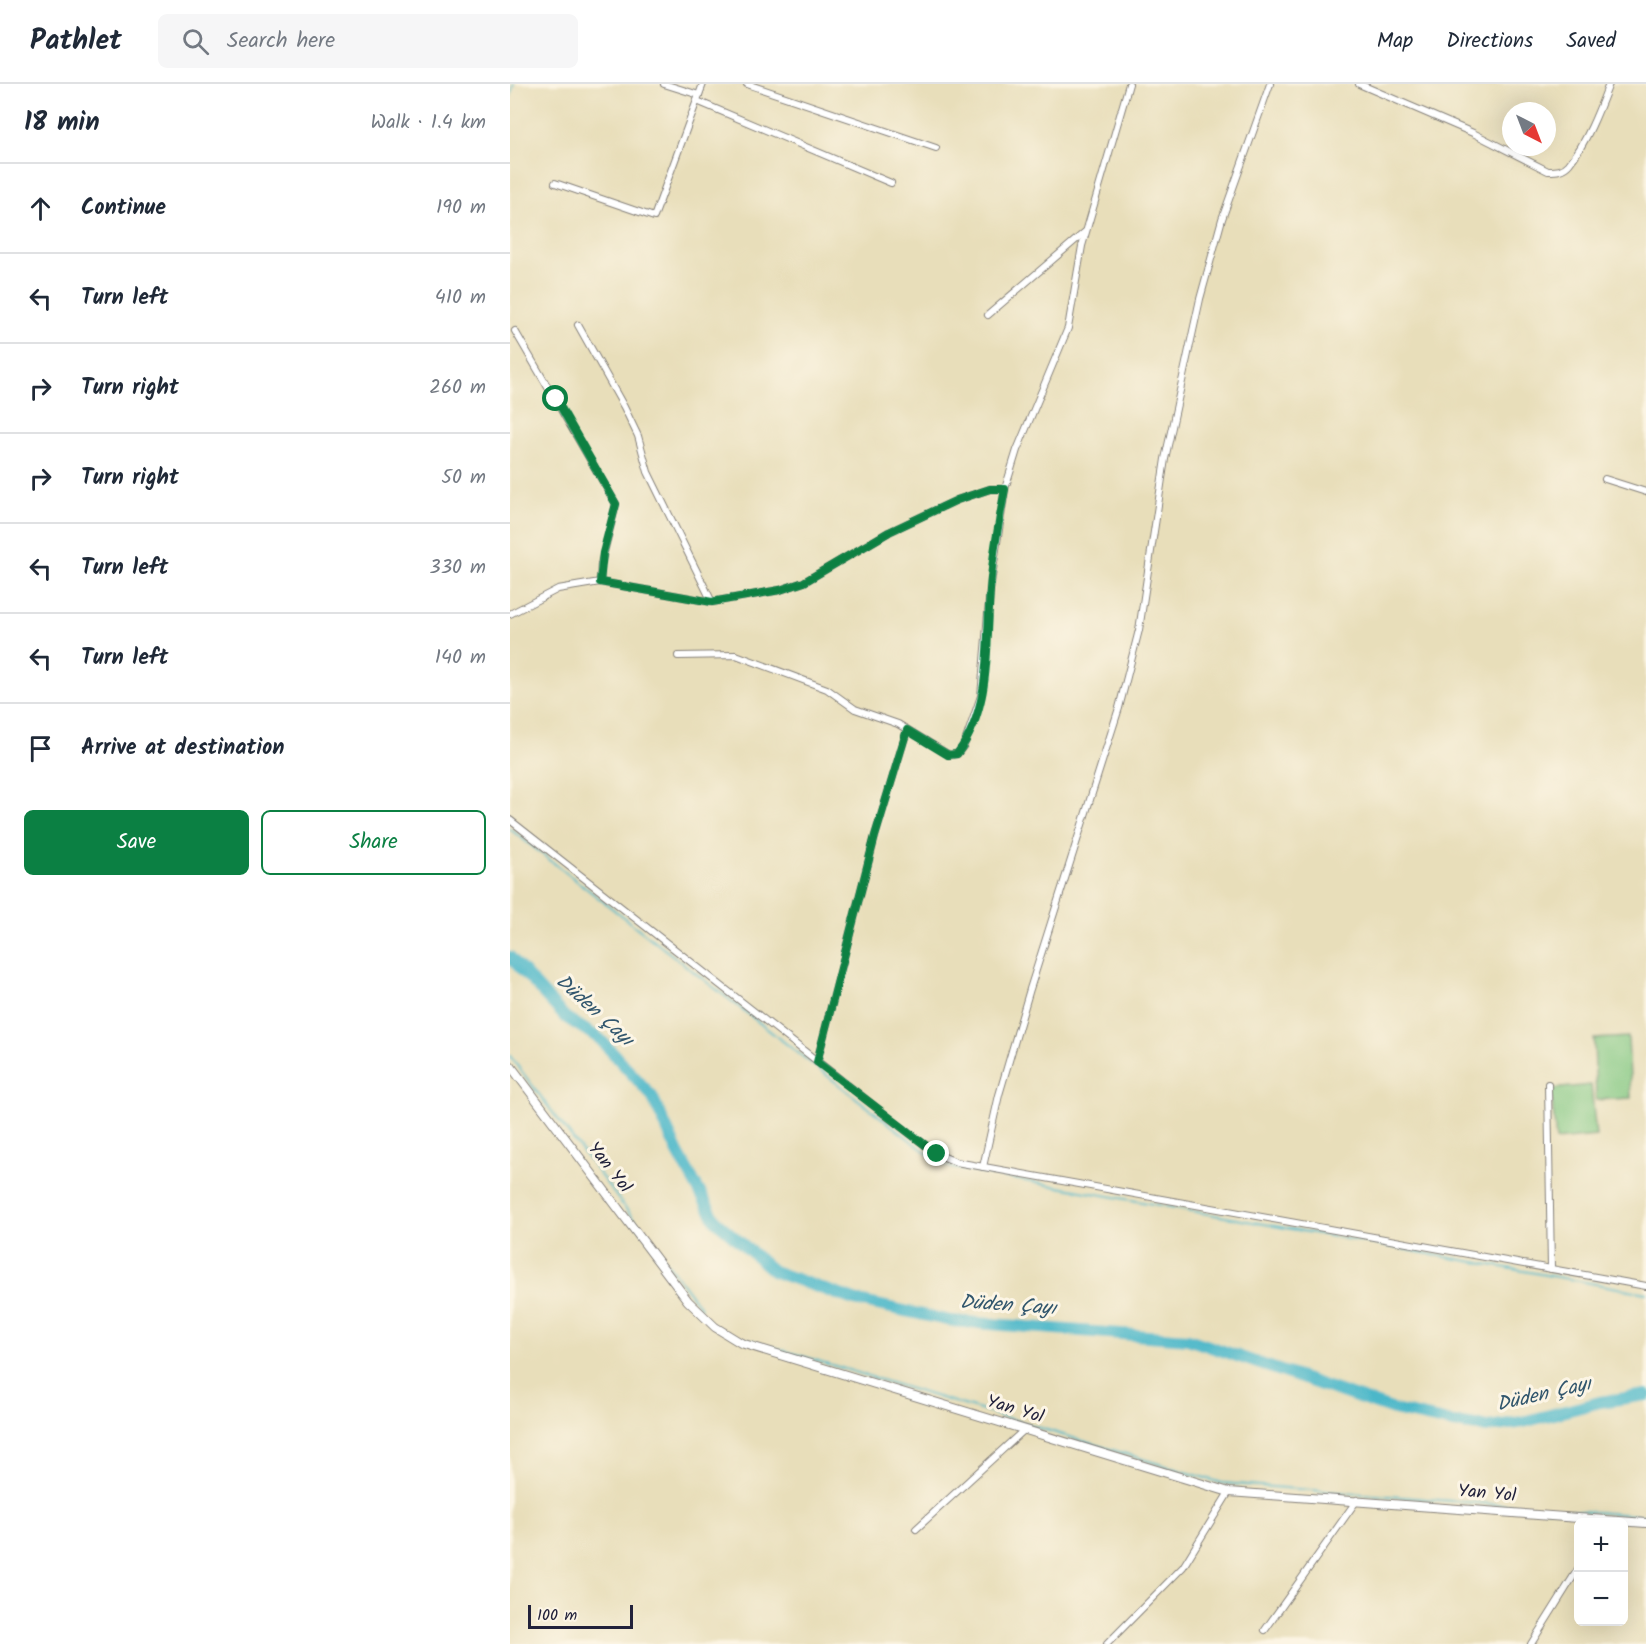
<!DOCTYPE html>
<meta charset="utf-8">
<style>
:root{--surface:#fff;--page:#f6f6f7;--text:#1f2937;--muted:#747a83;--line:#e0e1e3;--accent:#0b8043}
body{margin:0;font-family:Kalam,sans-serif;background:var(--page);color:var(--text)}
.controls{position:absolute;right:18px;bottom:18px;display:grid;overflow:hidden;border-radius:9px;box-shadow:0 6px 24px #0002}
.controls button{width:54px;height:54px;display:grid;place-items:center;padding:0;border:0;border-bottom:2px solid var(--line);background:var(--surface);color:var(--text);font:30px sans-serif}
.compass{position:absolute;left:992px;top:18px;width:54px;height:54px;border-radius:50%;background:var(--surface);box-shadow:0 6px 24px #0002;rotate:138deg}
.scale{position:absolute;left:18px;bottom:15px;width:105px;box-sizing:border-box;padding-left:6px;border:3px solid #22223b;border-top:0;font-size:16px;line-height:21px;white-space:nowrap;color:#22223b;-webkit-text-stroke:4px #fcf5e5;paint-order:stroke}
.stop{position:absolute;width:18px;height:18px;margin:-14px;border:4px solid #0b8043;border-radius:50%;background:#fff}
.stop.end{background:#0b8043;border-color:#fff;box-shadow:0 2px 6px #0008}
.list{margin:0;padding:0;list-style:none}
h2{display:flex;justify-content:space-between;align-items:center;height:78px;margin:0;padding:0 24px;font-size:26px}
h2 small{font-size:20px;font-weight:400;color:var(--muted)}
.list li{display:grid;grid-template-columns:39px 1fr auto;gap:18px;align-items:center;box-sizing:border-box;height:90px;padding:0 24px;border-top:2px solid var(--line)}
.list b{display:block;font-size:22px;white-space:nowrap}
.list em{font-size:20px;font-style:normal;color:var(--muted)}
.actions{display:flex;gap:12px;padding:18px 24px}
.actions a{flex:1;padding:14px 0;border:2px solid var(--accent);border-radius:9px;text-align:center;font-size:21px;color:var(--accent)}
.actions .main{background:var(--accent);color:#fff}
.icon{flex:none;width:33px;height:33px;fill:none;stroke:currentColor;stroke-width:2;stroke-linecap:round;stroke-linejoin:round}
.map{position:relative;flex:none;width:1136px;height:1560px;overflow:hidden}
header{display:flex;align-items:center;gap:36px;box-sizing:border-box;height:84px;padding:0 30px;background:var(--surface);border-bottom:2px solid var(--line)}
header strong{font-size:28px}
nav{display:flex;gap:33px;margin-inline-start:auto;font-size:21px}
.search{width:420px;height:54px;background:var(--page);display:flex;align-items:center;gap:15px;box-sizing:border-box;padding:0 21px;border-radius:9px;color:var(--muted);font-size:22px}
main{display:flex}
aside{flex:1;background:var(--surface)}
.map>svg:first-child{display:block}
</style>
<header>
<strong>Pathlet</strong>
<div class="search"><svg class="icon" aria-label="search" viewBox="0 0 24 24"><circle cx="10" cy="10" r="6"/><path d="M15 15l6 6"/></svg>Search here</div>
<nav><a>Map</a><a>Directions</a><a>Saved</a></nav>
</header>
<main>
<aside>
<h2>18 min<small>Walk · 1.4 km</small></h2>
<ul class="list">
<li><svg class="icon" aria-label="ahead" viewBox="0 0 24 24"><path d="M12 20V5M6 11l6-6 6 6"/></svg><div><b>Continue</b></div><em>190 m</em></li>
<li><svg class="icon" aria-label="left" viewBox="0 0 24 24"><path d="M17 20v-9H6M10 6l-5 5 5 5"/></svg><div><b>Turn left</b></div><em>410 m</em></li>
<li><svg class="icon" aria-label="right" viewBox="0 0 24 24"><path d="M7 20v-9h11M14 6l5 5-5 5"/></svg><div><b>Turn right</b></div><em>260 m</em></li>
<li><svg class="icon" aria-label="right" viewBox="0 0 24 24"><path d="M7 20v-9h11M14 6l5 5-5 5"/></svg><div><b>Turn right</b></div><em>50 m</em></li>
<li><svg class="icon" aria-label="left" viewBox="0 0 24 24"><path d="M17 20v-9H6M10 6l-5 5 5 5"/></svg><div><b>Turn left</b></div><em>330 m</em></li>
<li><svg class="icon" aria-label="left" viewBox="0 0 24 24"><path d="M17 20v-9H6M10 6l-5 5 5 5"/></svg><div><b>Turn left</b></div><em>140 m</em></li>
<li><svg class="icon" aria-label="arrive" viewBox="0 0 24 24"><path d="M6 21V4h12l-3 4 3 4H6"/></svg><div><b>Arrive at destination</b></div></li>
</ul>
<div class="actions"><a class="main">Save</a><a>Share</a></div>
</aside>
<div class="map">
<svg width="1136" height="1560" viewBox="0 0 1136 1560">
<rect width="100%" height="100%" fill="#fcf5e5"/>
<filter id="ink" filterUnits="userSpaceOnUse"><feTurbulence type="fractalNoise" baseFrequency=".0167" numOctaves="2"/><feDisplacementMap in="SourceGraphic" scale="12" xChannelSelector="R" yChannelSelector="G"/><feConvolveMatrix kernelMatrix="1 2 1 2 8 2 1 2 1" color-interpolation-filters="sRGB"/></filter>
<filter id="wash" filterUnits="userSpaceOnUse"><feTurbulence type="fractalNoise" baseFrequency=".008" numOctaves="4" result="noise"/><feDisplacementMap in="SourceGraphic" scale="24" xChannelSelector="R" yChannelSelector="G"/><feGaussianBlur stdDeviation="1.35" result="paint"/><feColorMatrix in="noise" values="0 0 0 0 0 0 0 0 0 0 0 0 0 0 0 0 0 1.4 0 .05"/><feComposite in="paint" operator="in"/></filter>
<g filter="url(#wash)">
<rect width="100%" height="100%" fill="#e8deba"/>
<g fill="#83c781" stroke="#52745e" stroke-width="1.5">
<polygon points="1118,953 1121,1014 1086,1016 1084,955"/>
<polygon points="1081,1001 1086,1052 1046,1056 1041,1005"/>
</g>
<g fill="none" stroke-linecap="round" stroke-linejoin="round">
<g stroke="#4cb7c9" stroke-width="2">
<polyline points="0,13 4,0"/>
<polyline points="0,745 404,1059 427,1077 443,1084 1136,1209"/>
<polyline points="0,972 191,1224"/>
<polyline points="229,1253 712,1399 1136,1432"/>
</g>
<polyline stroke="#4cb7c9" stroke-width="12" points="0,873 55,933 90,955 142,1012 168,1069 206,1137 263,1187 344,1216 441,1237 678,1255 884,1326 943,1339 978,1343 1013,1338 1090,1318 1136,1311"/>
</g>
</g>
<g filter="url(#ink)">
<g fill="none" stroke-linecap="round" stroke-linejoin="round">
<defs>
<g id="street">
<polyline points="154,0 189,11"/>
<polyline points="237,0 426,64"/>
<path d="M 849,0 L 963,49 L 1038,87 C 1046,87 1053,87 1059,80 C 1077,58 1089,26 1099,0"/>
<polyline points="187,17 381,99"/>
<polyline points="45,99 144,133 193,0"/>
<polyline points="478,231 575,148"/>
<polyline points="68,241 114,323 128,352 138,388 202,518"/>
<polyline points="5,247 106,420 91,480 90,498"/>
<polyline points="1095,395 1136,408"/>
<polyline points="0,530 48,505 90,498 202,518 270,506 294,498 379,448 447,416 480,405 495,405"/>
<polyline points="168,572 226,571 317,605 345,625 388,640 439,671 447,670 454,661 471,612 480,506 495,405 507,366 558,244 572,162 619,0"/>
<polyline points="0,736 377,1032 427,1070 446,1078 1136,1202"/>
<polyline points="307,978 365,752 397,646"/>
<polyline points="1038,1000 1041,1185"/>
<polyline points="473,1083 489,1011 520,905 609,624 629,546 655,375 690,215 712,135 760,0"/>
<polyline points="406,1445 514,1346"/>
<polyline points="755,1546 847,1416"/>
<polyline points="597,1560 673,1483 719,1408"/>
<polyline points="1021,1560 1068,1485"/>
</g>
<polyline id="secondary" points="0,981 178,1217 205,1243 231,1259 719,1408 1136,1439"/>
</defs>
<use href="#street" stroke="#85807a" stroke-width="8"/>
<use href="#secondary" stroke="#85807a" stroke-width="10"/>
<use href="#street" stroke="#fff" stroke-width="6"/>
<use href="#secondary" stroke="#fff" stroke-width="8"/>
</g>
</g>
<g fill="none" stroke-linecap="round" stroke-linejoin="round" filter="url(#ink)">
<path stroke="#0b8043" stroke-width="8" d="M 46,315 L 106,420 L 93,469 L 90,498 L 202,518 L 270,506 L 294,498 L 379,448 L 447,416 L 480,405 L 495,405 C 489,438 482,472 480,506 C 476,560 482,625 447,670 L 438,671 L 397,646 L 365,752 L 307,978 L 427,1070"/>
</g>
<g text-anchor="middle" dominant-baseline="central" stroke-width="6" stroke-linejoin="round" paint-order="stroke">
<g font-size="18" fill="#22223b" stroke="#fcf5e5">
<text transform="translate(99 1084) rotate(52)">Yan Yol</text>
<text transform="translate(505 1326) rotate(17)">Yan Yol</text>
<text transform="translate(977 1410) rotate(5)">Yan Yol</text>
</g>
<g font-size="20" font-style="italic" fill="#31566d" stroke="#fcf5e5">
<text transform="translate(84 927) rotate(42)">Düden Çayı</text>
<text transform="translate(498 1222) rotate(4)">Düden Çayı</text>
<text transform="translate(1034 1311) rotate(-13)">Düden Çayı</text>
</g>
</g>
</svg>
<div class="controls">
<button>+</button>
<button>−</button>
</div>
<svg class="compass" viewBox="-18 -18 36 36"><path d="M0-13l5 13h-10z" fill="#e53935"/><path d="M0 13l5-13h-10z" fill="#747a83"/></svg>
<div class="scale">100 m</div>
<div class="stop" style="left:46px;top:315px"></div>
<div class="stop end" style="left:427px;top:1070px"></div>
</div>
</main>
